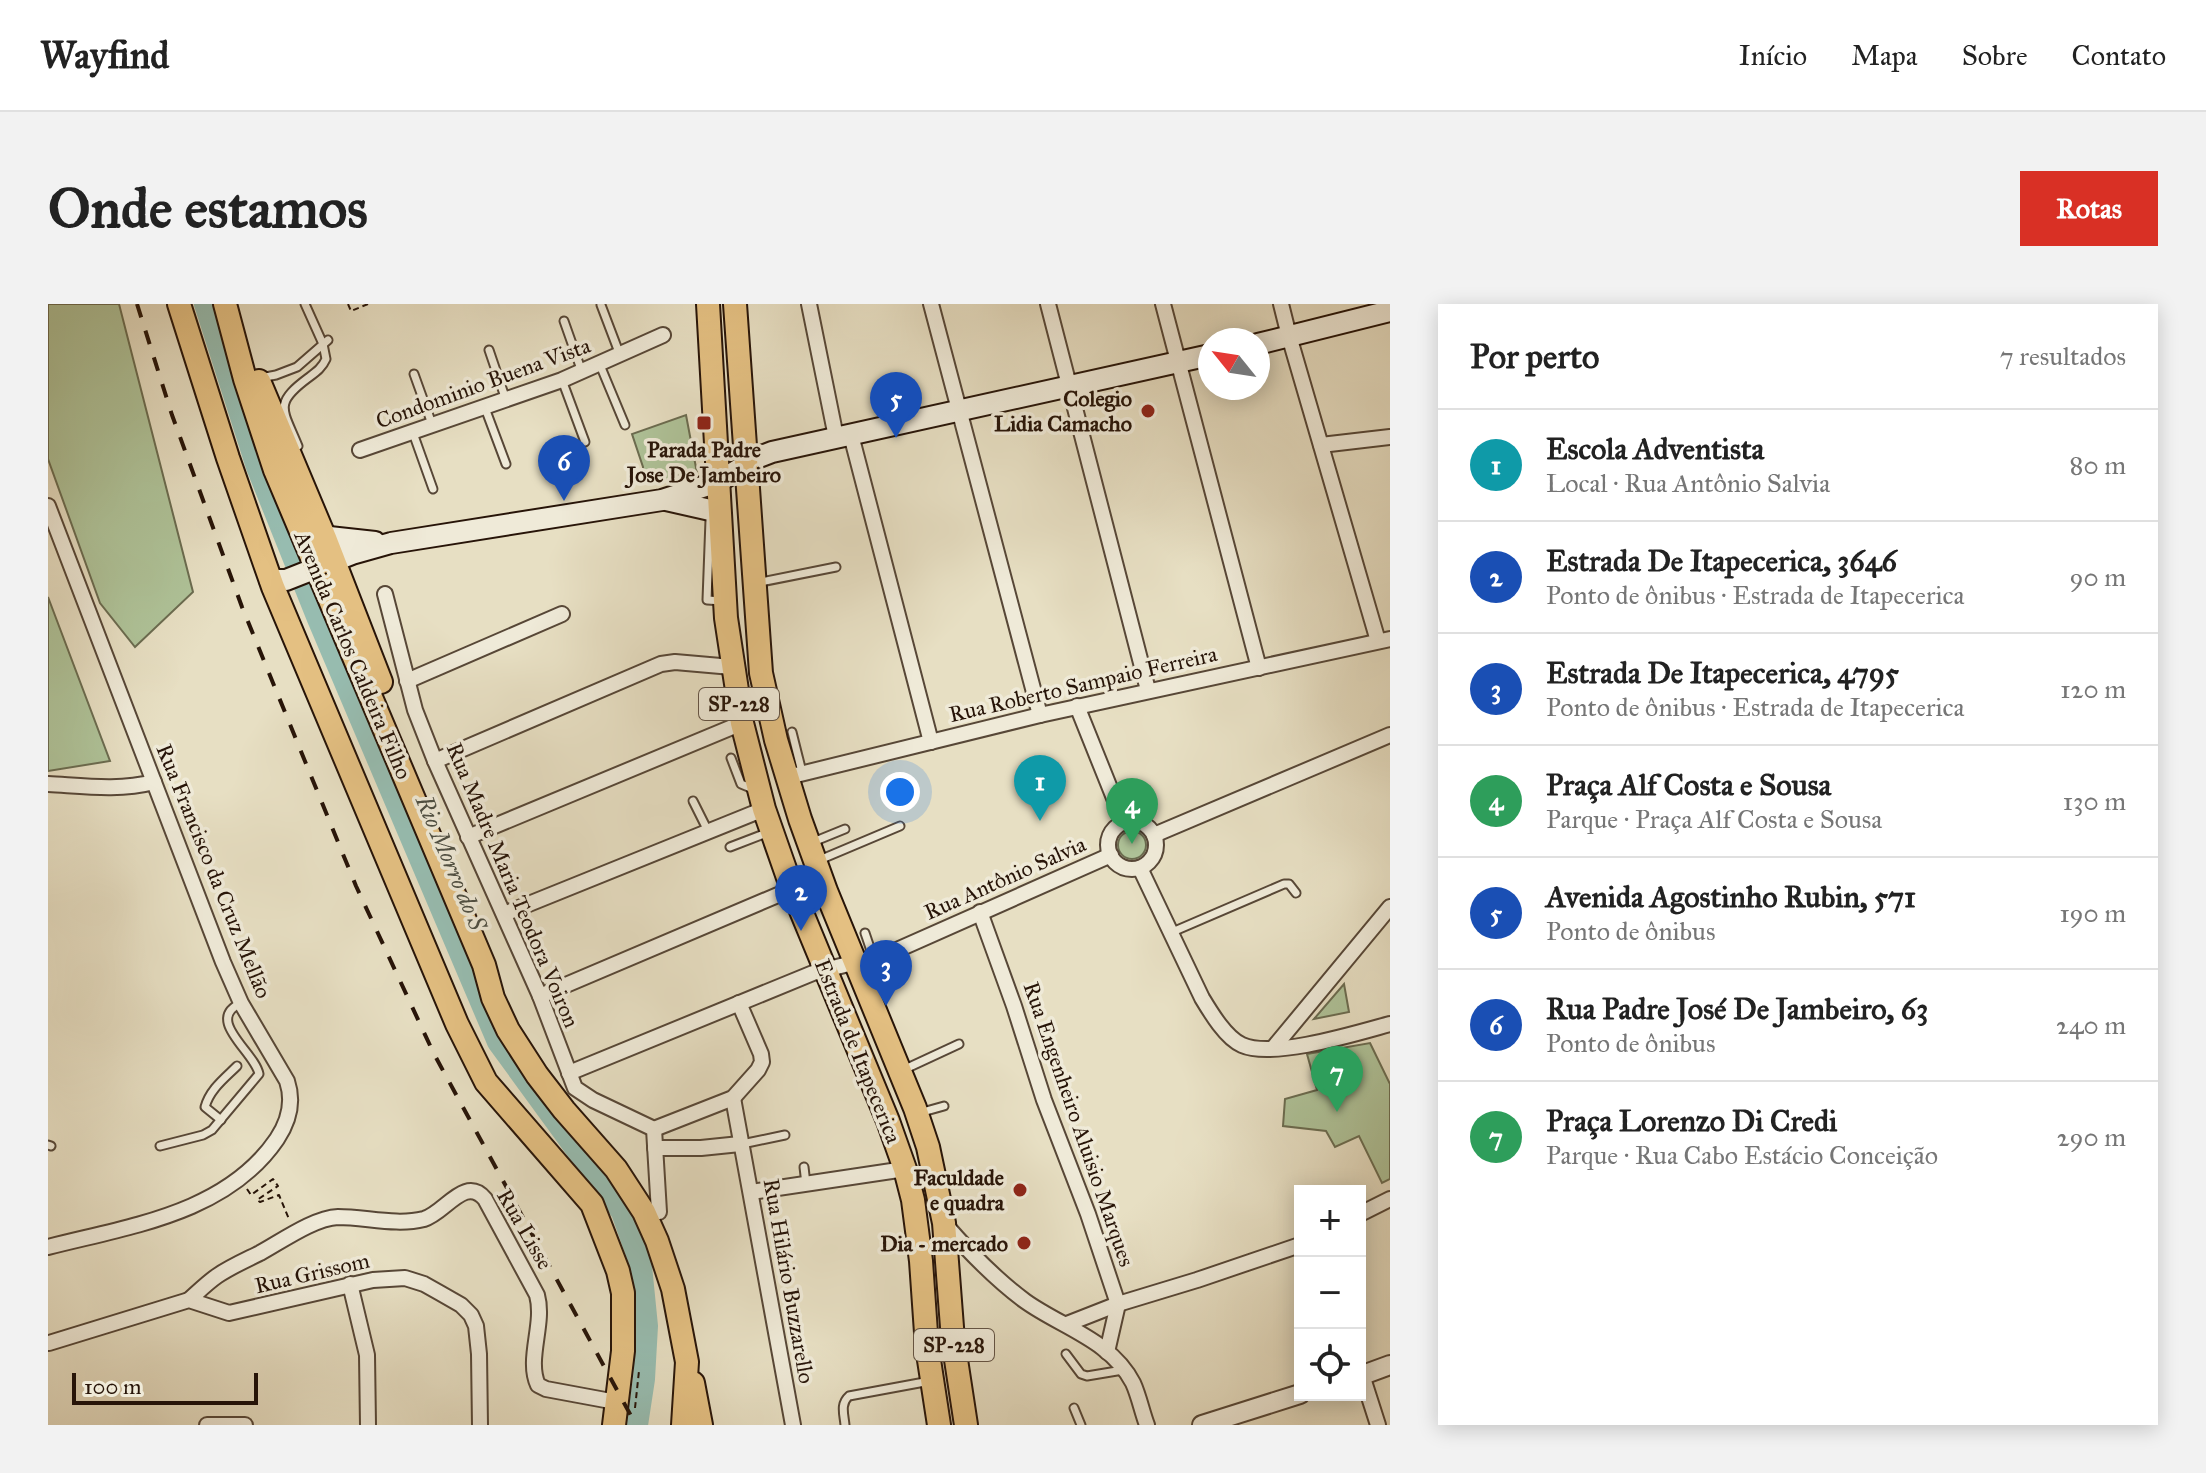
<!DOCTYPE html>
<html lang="pt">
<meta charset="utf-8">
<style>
:root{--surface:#fff;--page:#f2f2f2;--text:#222;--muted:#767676;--line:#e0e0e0;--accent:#d93025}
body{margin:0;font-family:"IM FELL Great Primer",serif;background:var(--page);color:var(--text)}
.controls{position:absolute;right:24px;bottom:24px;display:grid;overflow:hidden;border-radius:0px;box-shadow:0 4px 20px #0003}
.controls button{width:72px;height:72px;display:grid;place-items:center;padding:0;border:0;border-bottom:2px solid var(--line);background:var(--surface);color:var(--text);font:40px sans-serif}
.compass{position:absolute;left:1150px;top:24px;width:72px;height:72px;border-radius:50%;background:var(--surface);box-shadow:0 4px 20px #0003;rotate:300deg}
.scale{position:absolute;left:24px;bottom:20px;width:186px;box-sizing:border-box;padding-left:8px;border:4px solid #271408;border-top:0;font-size:22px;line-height:28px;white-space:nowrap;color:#271408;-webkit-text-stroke:6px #efead8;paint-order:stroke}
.you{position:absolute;left:852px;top:488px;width:28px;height:28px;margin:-20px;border:6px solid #fff;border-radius:50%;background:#1a73e8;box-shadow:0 0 0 12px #1a73e833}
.badge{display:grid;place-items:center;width:52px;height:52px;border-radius:50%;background:var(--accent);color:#fff;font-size:26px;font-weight:700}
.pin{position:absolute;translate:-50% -66px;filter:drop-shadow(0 2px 4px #0008)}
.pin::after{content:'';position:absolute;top:42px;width:28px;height:24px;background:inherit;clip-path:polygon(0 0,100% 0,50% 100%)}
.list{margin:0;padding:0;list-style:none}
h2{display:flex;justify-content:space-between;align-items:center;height:104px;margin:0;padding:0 32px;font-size:34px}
h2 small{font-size:26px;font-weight:400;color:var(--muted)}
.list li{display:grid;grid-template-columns:52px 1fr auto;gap:24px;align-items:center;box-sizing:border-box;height:112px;padding:0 32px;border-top:2px solid var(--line)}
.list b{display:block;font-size:30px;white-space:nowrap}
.list p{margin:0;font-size:26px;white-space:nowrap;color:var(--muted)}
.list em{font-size:26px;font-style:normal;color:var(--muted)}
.icon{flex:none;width:44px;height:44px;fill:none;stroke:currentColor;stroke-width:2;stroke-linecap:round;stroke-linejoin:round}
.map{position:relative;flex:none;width:1342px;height:1121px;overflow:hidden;border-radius:0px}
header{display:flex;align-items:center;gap:48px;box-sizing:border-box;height:112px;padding:0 40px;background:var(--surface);border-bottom:2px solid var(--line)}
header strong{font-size:38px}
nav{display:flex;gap:44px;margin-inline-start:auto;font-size:28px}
.intro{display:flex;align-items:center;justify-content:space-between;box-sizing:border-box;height:192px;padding:0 48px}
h1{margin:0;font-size:56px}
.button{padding:20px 36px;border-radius:0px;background:var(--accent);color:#fff;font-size:28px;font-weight:700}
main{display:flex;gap:48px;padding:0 48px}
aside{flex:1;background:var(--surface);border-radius:0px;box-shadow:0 4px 20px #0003}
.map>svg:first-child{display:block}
</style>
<header>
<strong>Wayfind</strong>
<nav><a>Início</a><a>Mapa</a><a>Sobre</a><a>Contato</a></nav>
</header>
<div class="intro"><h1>Onde estamos</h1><a class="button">Rotas</a></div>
<main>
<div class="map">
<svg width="1342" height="1121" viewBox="0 0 1342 1121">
<rect width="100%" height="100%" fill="#e7dfc3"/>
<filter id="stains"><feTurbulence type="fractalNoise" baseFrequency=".0025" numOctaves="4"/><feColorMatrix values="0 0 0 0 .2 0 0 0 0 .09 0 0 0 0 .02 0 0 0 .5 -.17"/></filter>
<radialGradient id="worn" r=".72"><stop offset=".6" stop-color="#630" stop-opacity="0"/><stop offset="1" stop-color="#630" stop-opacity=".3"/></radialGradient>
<g fill="#afc399" stroke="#6b6c50" stroke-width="2">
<polygon points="0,0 71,0 145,288 87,343 52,299 0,155"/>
<polygon points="638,111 649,169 625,172 625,176 596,177 595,163 584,130"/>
<polygon points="0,293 62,457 0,467"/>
<circle cx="1084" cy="541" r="14"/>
<polygon points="1296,680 1301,708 1266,715"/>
<polygon points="1322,739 1342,780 1342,875 1334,879 1311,832 1287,843 1278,827 1235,822 1237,795 1269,786 1259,750"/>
</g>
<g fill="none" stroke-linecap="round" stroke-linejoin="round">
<polyline stroke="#97bdb1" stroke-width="22" points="157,0 209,163 270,315 450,738 574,908 593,962 599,1022 596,1075 589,1121"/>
<defs>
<g id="service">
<polyline points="553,1 572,51"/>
<polyline points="516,17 534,68"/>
<polyline points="441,46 458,96"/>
<polyline points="552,61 577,121"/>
<polyline points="366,70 384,120"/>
<polyline points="212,74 228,71 249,63 280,36"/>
<polyline points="514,76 537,138"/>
<polyline points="437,104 458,160"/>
<polyline points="365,129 385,185"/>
<path d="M 250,142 C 235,105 225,100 260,74 C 268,68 274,64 278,55 L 275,40 L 257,0"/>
<polyline points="662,216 659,296 675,297"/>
<polyline points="708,279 788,263"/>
<polyline points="670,389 687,390"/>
<polyline points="744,428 754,468"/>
<polyline points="683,454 693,480 705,485"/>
<polyline points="645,497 660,527"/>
<polyline points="765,538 797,525"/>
<polyline points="682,543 721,528"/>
<polyline points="769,557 852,522"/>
<polyline points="817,629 833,676"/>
<polyline points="1122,629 1236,580 1241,580 1248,589"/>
<polyline points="855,766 911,740"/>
<polyline points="871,809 896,802"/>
<path d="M 173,816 L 157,803 C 162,785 177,774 189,762"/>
<polyline points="694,840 737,831"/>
<polyline points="0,841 3,842"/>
<path d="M 112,842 L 155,831 L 164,826 L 211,770 C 207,748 156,716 193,699"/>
<polyline points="756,863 758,880"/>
<polyline points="894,896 921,904"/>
<polyline points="1018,1050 1033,1070 1039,1072 1075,1066"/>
<polyline points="1026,1104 1033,1121"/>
<path d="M 797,1121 C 796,1110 792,1100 801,1092 L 882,1077"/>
</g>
<g id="minor">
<polyline points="761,0 788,133"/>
<polyline points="883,0 992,411"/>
<polyline points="1000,0 1100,386"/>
<polyline points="1115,0 1211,364"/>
<polyline points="1233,0 1241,32 1330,337"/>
<polyline points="803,131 883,438"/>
<polyline points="1273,141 1342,133"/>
<polyline points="312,146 514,76 615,31"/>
<path d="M 0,202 L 175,658 L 193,699 L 239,777 C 246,798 241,817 229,835 C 178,910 81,922 0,943"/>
<polyline points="337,290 367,406 387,457 492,692 527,784 545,796 606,825 611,908"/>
<polyline points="359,377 514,310"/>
<polyline points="1029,402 1076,519"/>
<polyline points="387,457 613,360 627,358 684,363"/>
<polyline points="740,473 992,411 1342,335"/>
<path d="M 0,480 C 36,482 71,487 106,478"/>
<circle cx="1084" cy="541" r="24"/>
<polyline points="1106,531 1342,431"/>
<polyline points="420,533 694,419"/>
<path d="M 1092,564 L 1154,694 C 1163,709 1178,734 1194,741 C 1225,755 1309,729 1342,720"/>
<polyline points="932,608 966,702 996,796 1040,910 1070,1000 1059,1048"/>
<polyline points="456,610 716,505"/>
<polyline points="492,692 744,585"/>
<polyline points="1226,743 1342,603"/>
<polyline points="521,769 765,669 840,650 1063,551"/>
<polyline points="685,794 745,1121"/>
<polyline points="606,825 685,794 710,766 714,758 713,750 691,699"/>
<polyline points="607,844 653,844 692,840"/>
<polyline points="703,888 857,865"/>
<polyline points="1312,910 1342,895"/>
<path d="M 896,919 C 921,948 946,974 977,997 C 1013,1023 1063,1036 1085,1079 C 1091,1092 1094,1108 1099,1121"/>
<polyline points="302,980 319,1051 320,1121"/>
<path d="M 141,996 C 150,988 159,979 169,972 C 182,963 198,956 212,949 C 234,937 266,914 290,913 C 318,913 348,922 376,915 C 397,909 417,871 437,895 L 489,991 C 497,1020 478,1055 490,1081 L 498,1085 L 568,1098"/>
<polyline points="1019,1020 1070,1000 1149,976 1252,941"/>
<polyline points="1,1039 141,996 181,1009 325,976 357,974 376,980 392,989 413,1001 423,1011 428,1022 431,1050 432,1121"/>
<polyline points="1314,1071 1330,1121"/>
<polyline points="159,1121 197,1121"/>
</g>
<g id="tertiary">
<polyline points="1312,1072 1342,1061"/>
<polyline points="1154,1121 1252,1090"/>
</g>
<g id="secondary">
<polyline points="1210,40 1342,7"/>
<polyline points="618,196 671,208"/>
<polyline points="263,231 327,238"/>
<polyline points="222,276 238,276 304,250 343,239 614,196 670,178 711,153 724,148 1162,51"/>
</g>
<g id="primary">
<polyline points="131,0 180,154 225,283 409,720 438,778 544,900 570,967 575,989 575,1047 566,1121"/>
<polyline points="177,0 197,75 227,166 436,661 445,694 460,726 489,771 516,806 568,865 596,908 609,937 625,985 639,1058 635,1121"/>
<polyline points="660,0 678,314 694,419 716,505 744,585 840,817 857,865 865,896 873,957 879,1043 891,1121"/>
<polyline points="687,0 713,369 728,436 752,515 778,587 867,804 880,843 896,919 905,1036 918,1121"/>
<polyline points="211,77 277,234 333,378"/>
<polyline points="645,1079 653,1121"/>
</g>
</defs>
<use href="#service" stroke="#574737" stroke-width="11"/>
<use href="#minor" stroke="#574737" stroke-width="18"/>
<use href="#tertiary" stroke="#574737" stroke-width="22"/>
<use href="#secondary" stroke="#271408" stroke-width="24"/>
<use href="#primary" stroke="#271408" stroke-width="26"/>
<g stroke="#271408" stroke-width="2" stroke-dasharray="6 4" stroke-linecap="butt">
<polyline points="300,0 303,7 320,0"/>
<polyline points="199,885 203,891 225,875 230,882 209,896 212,898 231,891 241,915"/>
<polyline points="587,1104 591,1067"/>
</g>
<use href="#service" stroke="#efead8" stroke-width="7"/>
<use href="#minor" stroke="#efead8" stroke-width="14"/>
<use href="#tertiary" stroke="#efead8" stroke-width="18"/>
<use href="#secondary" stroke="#efead8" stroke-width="20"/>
<use href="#primary" stroke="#e4c082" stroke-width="22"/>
<polyline stroke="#271408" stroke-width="4" stroke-dasharray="14 14" stroke-linecap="butt" points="89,0 124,111 194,303 308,582 386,750 588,1121"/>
</g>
<g fill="#8f2418" stroke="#efead8" stroke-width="3">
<circle cx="1100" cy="107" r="8"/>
<rect x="648" y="111" width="16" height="16" rx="4"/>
<circle cx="972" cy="886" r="8"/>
<circle cx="976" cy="939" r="8"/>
</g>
<g text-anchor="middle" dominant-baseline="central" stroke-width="7" stroke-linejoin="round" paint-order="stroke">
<g fill="#efead8" stroke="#635446" stroke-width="2">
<rect x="651" y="384" width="80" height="32" rx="6"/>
<rect x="866" y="1025" width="80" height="32" rx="6"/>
</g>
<g font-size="20" font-weight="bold" fill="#271408">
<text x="691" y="400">SP-228</text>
<text x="906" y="1041">SP-228</text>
</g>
<g font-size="22" fill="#271408" stroke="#efead8">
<text transform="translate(435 79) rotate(-20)">Condominio Buena Vista</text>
<text transform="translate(305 351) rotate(67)">Avenida Carlos Caldeira Filho</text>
<text transform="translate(1035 380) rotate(-13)">Rua Roberto Sampaio Ferreira</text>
<text transform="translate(166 567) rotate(68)">Rua Francisco da Cruz Mellão</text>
<text transform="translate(957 574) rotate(-24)">Rua Antônio Salvia</text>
<text transform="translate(465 581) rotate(67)">Rua Madre Maria Teodora Voiron</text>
<text transform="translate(810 747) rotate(68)">Estrada de Itapecerica</text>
<text transform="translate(1031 820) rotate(71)">Rua Engenheiro Aluisio Marques</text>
<text transform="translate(477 925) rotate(60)">Rua Lisse</text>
<text transform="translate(264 969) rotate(-13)">Rua Grissom</text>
<text transform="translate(741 977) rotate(80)">Rua Hilário Buzzarello</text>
</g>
<g font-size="22" font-weight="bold" fill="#271408" stroke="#efead8" text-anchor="end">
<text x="1084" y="94">Colegio<tspan x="1084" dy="25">Lidia Camacho</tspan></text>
<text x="656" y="145" text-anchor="middle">Parada Padre<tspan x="656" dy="25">Jose De Jambeiro</tspan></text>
<text x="956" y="873">Faculdade<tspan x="956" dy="25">e quadra</tspan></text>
<text x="960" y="939">Dia - mercado</text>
</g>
<g font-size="24" font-style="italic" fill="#4e4f43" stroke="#efead8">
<text transform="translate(403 559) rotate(67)">Rio Morro do S</text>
</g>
</g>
<rect width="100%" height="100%" filter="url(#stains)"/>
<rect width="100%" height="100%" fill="url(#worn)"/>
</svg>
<div class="controls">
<button>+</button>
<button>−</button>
<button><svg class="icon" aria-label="locate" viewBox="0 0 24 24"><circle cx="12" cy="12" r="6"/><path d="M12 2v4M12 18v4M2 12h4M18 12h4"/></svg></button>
</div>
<svg class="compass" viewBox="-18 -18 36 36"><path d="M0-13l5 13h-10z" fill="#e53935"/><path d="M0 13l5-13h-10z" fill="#767676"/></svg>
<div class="scale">100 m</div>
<div class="you"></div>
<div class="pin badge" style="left:992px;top:517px;background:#0f9aa8">1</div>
<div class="pin badge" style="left:753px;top:627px;background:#1a4fb4">2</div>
<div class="pin badge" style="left:838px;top:702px;background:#1a4fb4">3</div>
<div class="pin badge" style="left:1084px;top:540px;background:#2e9e5b">4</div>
<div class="pin badge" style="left:848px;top:134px;background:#1a4fb4">5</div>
<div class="pin badge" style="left:516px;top:197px;background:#1a4fb4">6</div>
<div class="pin badge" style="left:1289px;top:808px;background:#2e9e5b">7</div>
</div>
<aside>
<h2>Por perto<small>7 resultados</small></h2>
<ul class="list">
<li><span class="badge" style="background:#0f9aa8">1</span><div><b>Escola Adventista</b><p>Local · Rua Antônio Salvia</p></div><em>80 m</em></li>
<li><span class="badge" style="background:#1a4fb4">2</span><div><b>Estrada De Itapecerica, 3646</b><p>Ponto de ônibus · Estrada de Itapecerica</p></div><em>90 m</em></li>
<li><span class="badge" style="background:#1a4fb4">3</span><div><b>Estrada De Itapecerica, 4795</b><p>Ponto de ônibus · Estrada de Itapecerica</p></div><em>120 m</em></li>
<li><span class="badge" style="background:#2e9e5b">4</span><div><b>Praça Alf Costa e Sousa</b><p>Parque · Praça Alf Costa e Sousa</p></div><em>130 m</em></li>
<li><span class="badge" style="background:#1a4fb4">5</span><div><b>Avenida Agostinho Rubin, 571</b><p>Ponto de ônibus</p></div><em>190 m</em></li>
<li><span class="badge" style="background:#1a4fb4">6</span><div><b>Rua Padre José De Jambeiro, 63</b><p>Ponto de ônibus</p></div><em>240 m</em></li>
<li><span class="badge" style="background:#2e9e5b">7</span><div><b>Praça Lorenzo Di Credi</b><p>Parque · Rua Cabo Estácio Conceição</p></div><em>290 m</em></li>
</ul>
</aside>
</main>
